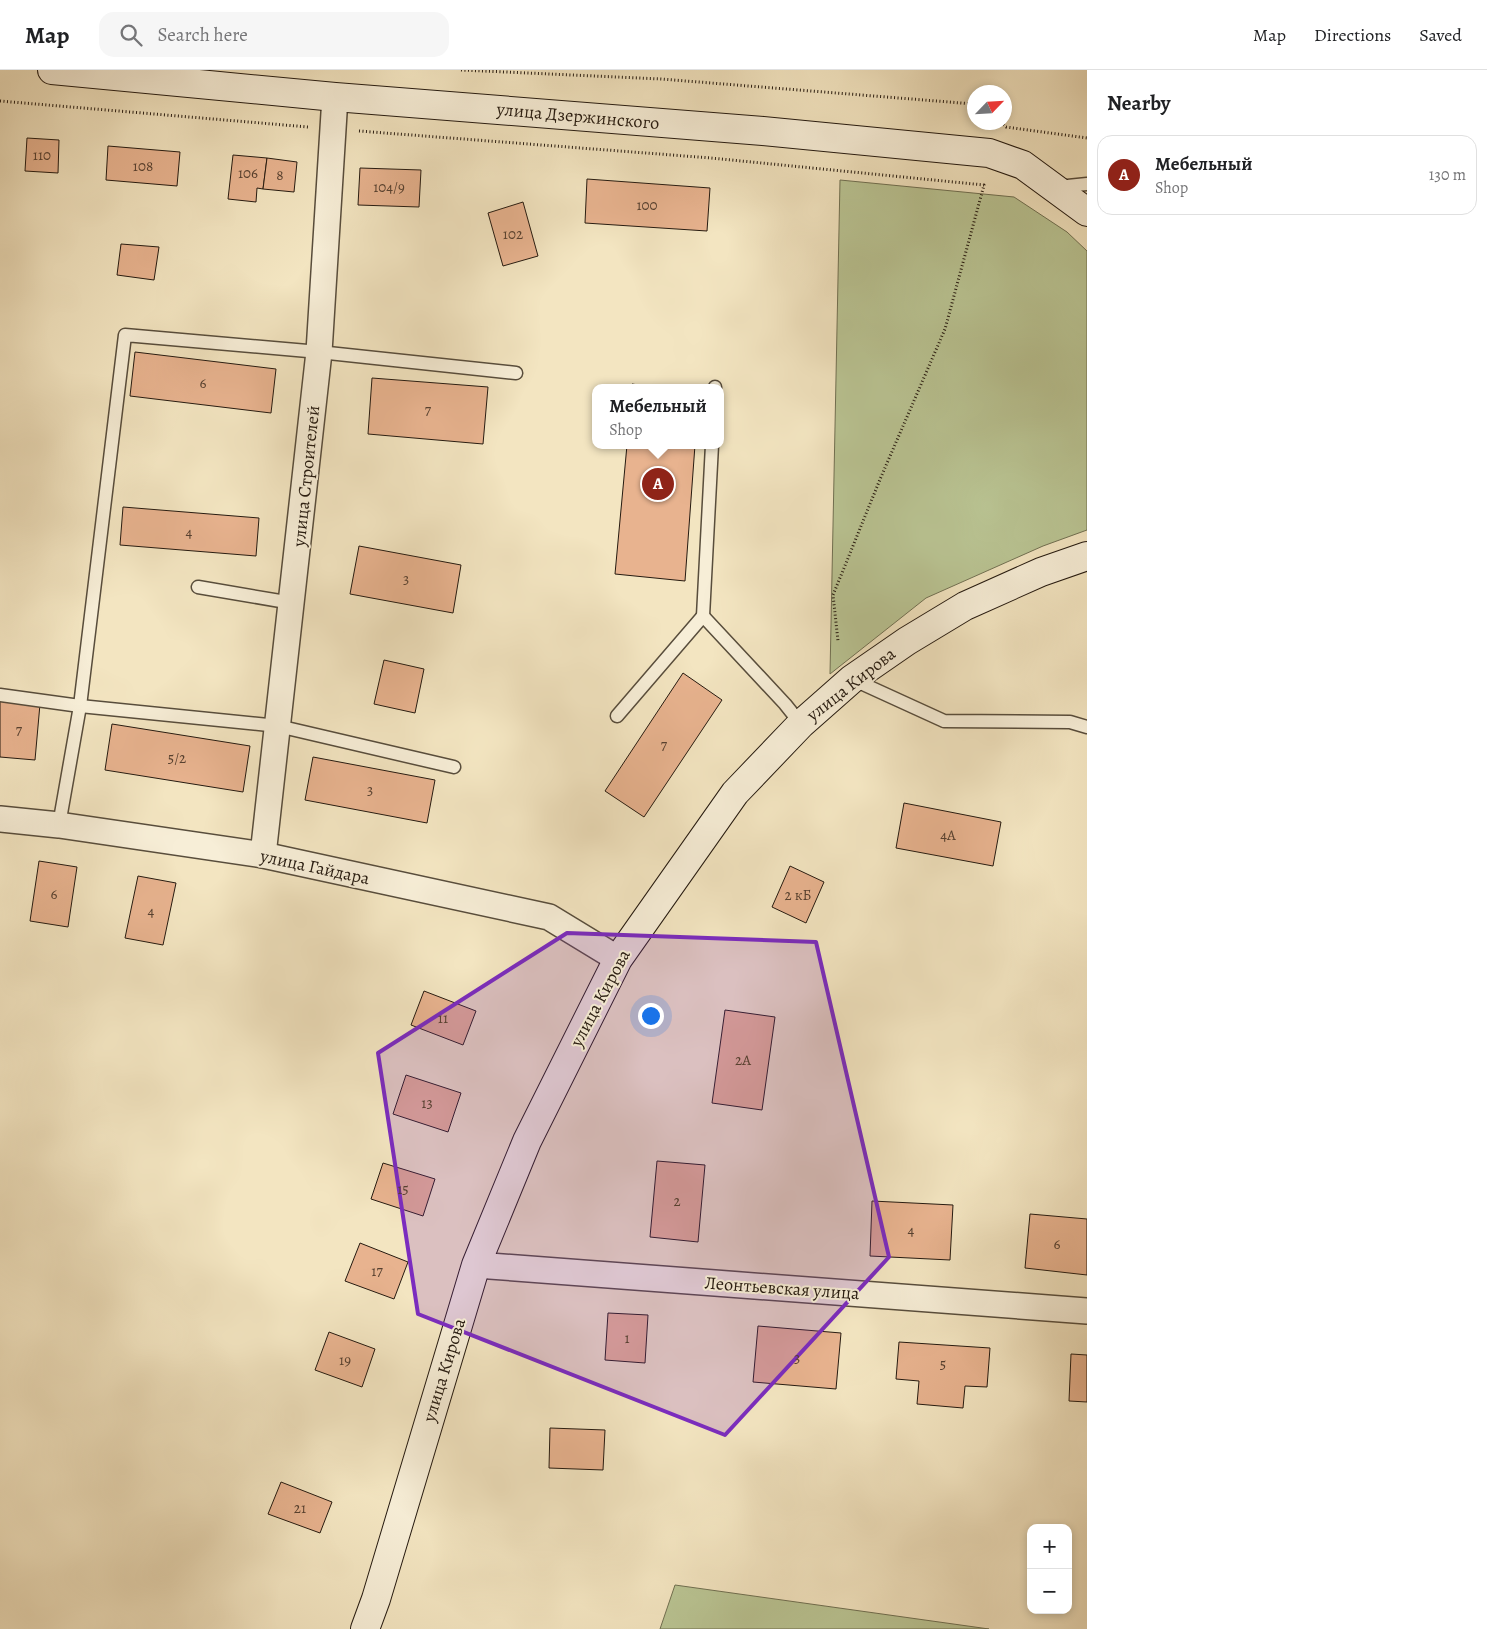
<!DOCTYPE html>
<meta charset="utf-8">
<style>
:root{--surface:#fff;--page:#f6f6f6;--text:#202124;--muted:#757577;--line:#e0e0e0;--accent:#8f2418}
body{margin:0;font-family:Alegreya,serif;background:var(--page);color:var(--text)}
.controls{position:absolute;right:15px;bottom:15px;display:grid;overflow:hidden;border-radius:10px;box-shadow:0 2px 8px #0003}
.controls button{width:45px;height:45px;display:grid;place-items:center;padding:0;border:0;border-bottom:1px solid var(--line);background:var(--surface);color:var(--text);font:25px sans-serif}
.compass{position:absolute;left:967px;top:15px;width:45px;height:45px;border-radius:50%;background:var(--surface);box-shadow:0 2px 8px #0003;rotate:65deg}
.you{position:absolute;left:650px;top:945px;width:18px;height:18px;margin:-12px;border:4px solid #fff;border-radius:50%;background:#1a73e8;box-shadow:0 0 0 8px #1a73e833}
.badge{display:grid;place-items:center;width:32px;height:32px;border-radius:50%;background:var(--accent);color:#fff;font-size:16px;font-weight:700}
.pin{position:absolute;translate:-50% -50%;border:2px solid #fff;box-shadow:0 1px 5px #0006}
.popup{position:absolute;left:592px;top:314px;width:132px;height:65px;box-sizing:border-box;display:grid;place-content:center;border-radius:10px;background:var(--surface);filter:drop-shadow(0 1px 4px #0005);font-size:16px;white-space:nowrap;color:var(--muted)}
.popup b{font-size:19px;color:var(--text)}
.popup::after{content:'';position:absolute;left:50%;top:100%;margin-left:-10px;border:10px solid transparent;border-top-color:var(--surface)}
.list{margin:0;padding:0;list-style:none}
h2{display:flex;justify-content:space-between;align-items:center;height:65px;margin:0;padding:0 20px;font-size:21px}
h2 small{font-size:16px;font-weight:400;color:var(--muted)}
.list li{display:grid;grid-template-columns:32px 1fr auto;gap:15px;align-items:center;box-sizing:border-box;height:80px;margin:0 10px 10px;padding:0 10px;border:1px solid var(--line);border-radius:15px}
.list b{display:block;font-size:19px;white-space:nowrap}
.list p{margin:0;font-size:16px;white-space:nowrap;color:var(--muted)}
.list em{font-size:16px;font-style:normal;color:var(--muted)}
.icon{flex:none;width:28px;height:28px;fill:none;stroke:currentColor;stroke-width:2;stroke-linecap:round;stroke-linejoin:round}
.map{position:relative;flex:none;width:1087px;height:1559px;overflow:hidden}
header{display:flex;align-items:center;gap:30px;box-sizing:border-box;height:70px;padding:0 25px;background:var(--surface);border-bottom:1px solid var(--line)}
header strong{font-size:24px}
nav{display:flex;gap:28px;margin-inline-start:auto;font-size:18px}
.search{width:350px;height:45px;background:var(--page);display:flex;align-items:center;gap:12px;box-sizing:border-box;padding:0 18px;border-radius:15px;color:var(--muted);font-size:19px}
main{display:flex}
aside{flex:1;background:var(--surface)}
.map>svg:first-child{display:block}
</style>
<header>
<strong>Map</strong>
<div class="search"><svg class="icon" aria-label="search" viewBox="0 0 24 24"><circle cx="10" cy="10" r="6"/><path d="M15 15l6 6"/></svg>Search here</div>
<nav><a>Map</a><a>Directions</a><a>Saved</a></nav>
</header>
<main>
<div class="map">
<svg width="1087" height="1559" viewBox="0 0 1087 1559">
<rect width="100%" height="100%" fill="#f3e5c1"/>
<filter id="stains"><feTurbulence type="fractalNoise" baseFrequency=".004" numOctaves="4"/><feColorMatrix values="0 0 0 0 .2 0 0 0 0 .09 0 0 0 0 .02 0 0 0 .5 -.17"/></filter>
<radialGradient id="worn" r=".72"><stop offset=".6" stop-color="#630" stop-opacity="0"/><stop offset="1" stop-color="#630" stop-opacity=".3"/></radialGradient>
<g fill="#bac594" stroke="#707052">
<polygon points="840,110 1014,127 1067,162 1087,181 1087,460 1043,476 926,528 830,604"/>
<polygon points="675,1515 989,1559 660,1559"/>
</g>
<g fill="#e8b38f" stroke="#251a10">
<polygon points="27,68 59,70 58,103 25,101"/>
<polygon points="108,76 180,82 177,116 106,110"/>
<polygon points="233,85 267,88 263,119 257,118 256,132 228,129"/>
<polygon points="267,88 297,92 294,122 263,119"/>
<polygon points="360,98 421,100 419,137 358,135"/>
<polygon points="587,109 710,118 707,161 585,153"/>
<polygon points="523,132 538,186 503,196 488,143"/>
<polygon points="121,174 159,177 154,210 117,205"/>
<polygon points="135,282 276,299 271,343 130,326"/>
<polygon points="372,308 488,317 483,374 368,364"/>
<polygon points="632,314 657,318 632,318"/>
<polygon points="627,375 695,375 685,511 615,504"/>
<polygon points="123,437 259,448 256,486 120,475"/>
<polygon points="359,476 461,495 453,543 350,524"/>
<polygon points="384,590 424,599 415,643 374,634"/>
<polygon points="683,603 722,630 644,747 605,721"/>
<polygon points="0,631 40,634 35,690 0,687"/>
<polygon points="112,654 250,676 243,722 105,700"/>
<polygon points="313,687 435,710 427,753 305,730"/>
<polygon points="904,733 1001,752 993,796 896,778"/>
<polygon points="39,791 77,797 68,857 30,851"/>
<polygon points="790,796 824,812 806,853 772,837"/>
<polygon points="138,806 176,813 163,875 125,868"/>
<polygon points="424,921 476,941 463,975 411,955"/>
<polygon points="725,940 775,947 762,1040 712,1033"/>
<polygon points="406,1005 461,1023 448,1062 393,1044"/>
<polygon points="657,1091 705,1095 698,1172 650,1167"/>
<polygon points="383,1093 435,1109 423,1146 371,1129"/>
<polygon points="872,1131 953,1135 950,1190 870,1186"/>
<polygon points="1030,1144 1087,1149 1087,1205 1025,1198"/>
<polygon points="360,1173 408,1192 394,1229 345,1211"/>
<polygon points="608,1243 648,1245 645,1293 605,1290"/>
<polygon points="758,1256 841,1263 836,1319 753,1312"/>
<polygon points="329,1262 375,1279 362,1317 315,1300"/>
<polygon points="899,1272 990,1278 987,1317 965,1316 963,1338 917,1334 919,1311 896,1309"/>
<polygon points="1071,1284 1087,1285 1087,1332 1069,1331"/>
<polygon points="550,1358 605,1360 603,1400 549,1398"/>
<polygon points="281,1412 332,1432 320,1463 268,1444"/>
</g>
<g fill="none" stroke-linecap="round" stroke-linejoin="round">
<defs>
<g id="service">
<polyline points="1058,117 1087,114"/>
<polyline points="715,318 715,317"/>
<polyline points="198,517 292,533"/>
<polyline points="703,546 712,375"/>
<polyline points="852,609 944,651 1070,652 1087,657"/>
<polyline points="0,625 80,636 278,656 454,697"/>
<polyline points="617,646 703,546 785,634 801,654"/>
<polyline points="59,755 80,636 125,265 319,282 516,303"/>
</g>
<g id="minor">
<polyline points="0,749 59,755 263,785 549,847 618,889"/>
<polyline points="263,785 319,282 335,27"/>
<polyline points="476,1195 1087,1241"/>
</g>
<g id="secondary">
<polyline points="52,0 335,27 763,61 989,83 1023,95 1087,142"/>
<polyline points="365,1559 376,1529 476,1195 527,1071 618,889 735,723 801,654 852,609 907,571 965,536 1041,502 1087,486"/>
</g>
</defs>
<use href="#service" stroke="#584d3c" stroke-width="15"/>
<use href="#minor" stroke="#584d3c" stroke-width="28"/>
<use href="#secondary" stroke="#251a10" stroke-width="30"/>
<g stroke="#251a10" stroke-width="3" stroke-dasharray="1 2.5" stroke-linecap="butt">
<polyline points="461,0 661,9 974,34"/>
<polyline points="0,31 308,57"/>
<polyline points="1001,52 1006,57 1087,68"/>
<polyline points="359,61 711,88 984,115 945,259 881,407 833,525 838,571"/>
</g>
<use href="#service" stroke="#f7eed7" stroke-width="12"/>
<use href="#minor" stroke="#f7eed7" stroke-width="25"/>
<use href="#secondary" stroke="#f7eed7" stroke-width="28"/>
</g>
<path fill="#7b2cbf" fill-opacity="0.2" stroke="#7b2cbf" stroke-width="4" stroke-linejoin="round" d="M 567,863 L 816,872 L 889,1187 L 725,1365 L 418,1244 L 378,983 Z"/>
<g text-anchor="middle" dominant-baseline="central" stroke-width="4" stroke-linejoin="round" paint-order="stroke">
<g font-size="15" fill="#564030">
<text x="42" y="85">110</text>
<text x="143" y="96">108</text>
<text x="248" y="103">106</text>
<text x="280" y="105">8</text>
<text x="389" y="117">104/9</text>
<text x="647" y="135">100</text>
<text x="513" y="164">102</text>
<text x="203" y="313">6</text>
<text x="428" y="340">7</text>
<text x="189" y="462">4</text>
<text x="406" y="509">3</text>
<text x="19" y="660">7</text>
<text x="664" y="675">7</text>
<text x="177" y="688">5/2</text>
<text x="370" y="720">3</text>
<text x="948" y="765">4А</text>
<text x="54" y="824">6</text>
<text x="798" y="825">2 кБ</text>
<text x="151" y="841">4</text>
<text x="443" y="948">11</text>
<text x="743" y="990">2А</text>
<text x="427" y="1033">13</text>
<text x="403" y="1119">15</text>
<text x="677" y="1131">2</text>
<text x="911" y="1160">4</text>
<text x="1057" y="1174">6</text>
<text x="377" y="1201">17</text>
<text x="627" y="1268">1</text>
<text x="797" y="1288">3</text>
<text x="345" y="1290">19</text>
<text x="943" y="1294">5</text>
<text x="300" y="1438">21</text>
</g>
<g font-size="18" fill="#251a10" stroke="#f7eed7">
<text transform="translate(578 46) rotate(5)">улица Дзержинского</text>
<text transform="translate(306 406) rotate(-84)">улица Строителей</text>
<text transform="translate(851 614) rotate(-38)">улица Кирова</text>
<text transform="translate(315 797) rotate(12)">улица Гайдара</text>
<text transform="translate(600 928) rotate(-62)">улица Кирова</text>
<text transform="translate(782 1218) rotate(4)">Леонтьевская улица</text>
<text transform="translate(444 1300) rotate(-73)">улица Кирова</text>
</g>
</g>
<rect width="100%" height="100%" filter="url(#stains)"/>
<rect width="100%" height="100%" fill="url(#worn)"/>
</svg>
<div class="controls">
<button>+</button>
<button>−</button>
</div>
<svg class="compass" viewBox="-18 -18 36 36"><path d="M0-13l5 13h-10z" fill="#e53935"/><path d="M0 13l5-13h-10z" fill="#757577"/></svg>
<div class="you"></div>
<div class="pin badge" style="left:658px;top:414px">A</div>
<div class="popup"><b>Мебельный</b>Shop</div>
</div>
<aside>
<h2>Nearby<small></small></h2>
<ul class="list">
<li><span class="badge">A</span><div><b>Мебельный</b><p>Shop</p></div><em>130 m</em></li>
</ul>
</aside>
</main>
